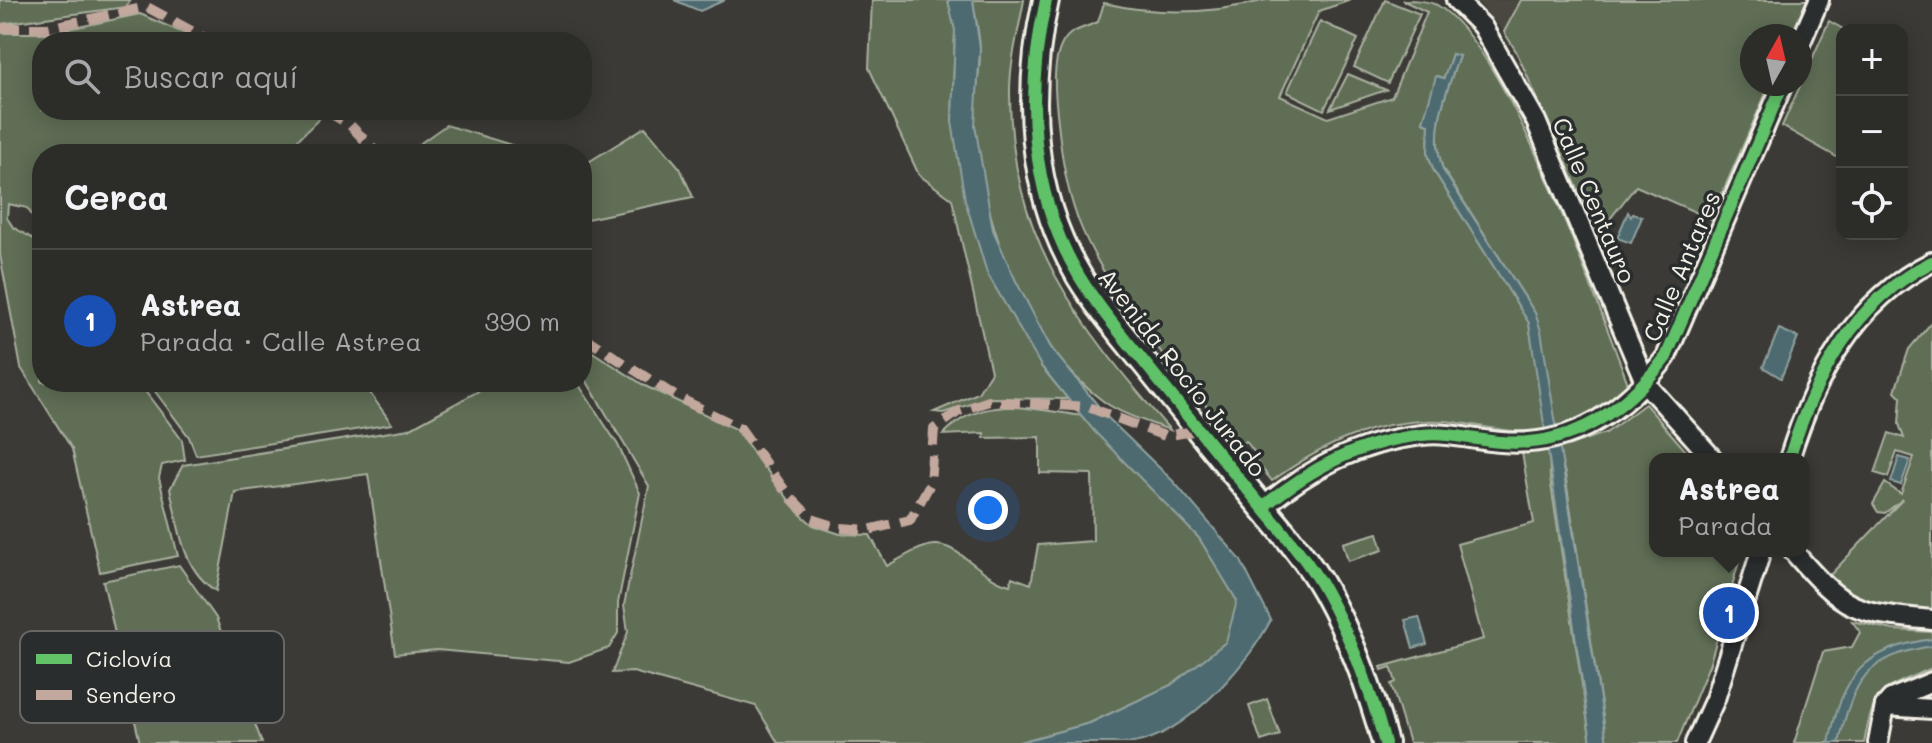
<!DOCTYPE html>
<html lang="es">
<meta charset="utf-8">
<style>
:root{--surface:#2c2c28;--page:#383834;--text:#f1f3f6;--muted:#a6a7a8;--line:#484845;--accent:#e69b98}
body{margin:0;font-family:Mali,sans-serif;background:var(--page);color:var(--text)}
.controls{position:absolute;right:24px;top:24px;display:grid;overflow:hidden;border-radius:16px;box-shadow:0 4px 20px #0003}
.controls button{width:72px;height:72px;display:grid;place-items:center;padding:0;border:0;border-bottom:2px solid var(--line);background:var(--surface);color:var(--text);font:40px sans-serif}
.compass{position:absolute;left:1740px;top:24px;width:72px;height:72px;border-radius:50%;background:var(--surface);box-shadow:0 4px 20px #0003;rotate:8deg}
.you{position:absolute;left:988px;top:510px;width:28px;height:28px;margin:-20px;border:6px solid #fff;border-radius:50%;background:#1a73e8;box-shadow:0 0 0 12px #1a73e833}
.badge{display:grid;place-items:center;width:52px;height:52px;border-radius:50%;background:var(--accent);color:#fff;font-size:26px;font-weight:700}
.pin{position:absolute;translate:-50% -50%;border:4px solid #fff;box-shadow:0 2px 8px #0006}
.popup{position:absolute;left:1649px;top:453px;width:160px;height:104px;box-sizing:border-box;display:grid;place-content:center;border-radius:16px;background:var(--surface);filter:drop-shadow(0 2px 6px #0005);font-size:26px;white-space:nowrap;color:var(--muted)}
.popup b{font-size:30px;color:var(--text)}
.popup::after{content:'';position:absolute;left:50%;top:100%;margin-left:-16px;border:16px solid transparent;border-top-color:var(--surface)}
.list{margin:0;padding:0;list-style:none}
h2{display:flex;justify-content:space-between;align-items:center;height:104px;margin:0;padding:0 32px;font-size:34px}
h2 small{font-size:26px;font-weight:400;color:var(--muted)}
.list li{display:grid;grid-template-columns:52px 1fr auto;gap:24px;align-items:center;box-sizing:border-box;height:144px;padding:0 32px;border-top:2px solid var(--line)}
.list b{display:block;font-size:30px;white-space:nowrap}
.list p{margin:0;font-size:26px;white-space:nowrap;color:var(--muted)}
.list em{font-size:26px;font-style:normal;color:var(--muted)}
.icon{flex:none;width:44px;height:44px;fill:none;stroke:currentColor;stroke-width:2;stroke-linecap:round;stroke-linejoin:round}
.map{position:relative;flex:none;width:1932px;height:743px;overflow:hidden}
.search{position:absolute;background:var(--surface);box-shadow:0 4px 20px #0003;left:32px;top:32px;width:560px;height:88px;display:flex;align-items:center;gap:20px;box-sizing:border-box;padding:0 28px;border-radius:32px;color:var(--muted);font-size:30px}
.panel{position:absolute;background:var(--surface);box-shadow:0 4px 20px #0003;left:32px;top:144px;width:560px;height:248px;border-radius:32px}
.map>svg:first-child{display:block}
</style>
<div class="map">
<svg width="1932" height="743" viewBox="0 0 1932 743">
<rect width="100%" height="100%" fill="#3b3a36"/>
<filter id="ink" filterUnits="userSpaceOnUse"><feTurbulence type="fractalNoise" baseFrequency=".0125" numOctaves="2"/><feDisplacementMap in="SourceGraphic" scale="16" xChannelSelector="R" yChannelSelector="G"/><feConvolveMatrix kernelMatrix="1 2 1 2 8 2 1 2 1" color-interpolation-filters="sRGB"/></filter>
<g filter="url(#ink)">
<polygon fill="#4a463f" points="1476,0 1521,0 1504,32"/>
<g fill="#606e56" stroke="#aab09f" stroke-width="2">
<polygon points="0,0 131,0 126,7 0,24"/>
<polygon points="872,0 948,0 955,30 952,122 1041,366 1068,399 990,398 943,413 934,412 978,393 991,372 952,199 919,175 869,68"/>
<path d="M 973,0 L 1024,0 C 1019,29 1010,61 1010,91 C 1009,238 1079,324 1170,430 C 1148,422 1122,415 1103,401 C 1024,343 983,221 975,127 C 973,101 981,74 980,48 C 979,32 975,16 973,0 Z"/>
<path d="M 1266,0 L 1351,0 L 1319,11 L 1280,96 L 1328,118 L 1392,97 L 1427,12 L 1402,0 C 1414,0 1426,0 1437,5 C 1508,47 1595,298 1627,381 L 1626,389 C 1606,408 1582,422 1555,428 L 1535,313 L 1443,169 C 1429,130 1446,94 1459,56 L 1452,54 L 1444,79 L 1437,76 L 1423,122 L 1429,124 L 1428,154 L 1434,171 L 1529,323 L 1546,430 C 1510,436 1477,423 1442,421 C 1378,418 1323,444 1272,481 L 1254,459 L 1257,456 L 1246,441 L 1239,445 C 1182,375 1110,303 1077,217 C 1066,187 1061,154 1058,122 C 1055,98 1049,51 1070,34 C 1077,29 1089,26 1098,22 L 1104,3 C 1159,16 1212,14 1266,0 Z"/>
<polygon points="1385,0 1420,14 1388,83 1354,67"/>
<polygon points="1521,0 1807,0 1791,36 1752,36 1752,84 1770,84 1711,219 1636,186 1598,234 1516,51 1504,32"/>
<polygon points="140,14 204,42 42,42 42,110 310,110 321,117 283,154 42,154 42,230 27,208 8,204 7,218 13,227 42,244 42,382 138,382 182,440 185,460 162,465 159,478 178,556 100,572 72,449 21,368 0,255 0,33 50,33"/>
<polygon points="1320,21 1358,39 1324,110 1287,92"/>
<polygon points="1829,21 1845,30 1842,160 1782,126"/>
<polygon points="1348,74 1386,90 1330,109"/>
<polygon points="446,125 541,154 405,154"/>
<polygon points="645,127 680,168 693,197 582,220 582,166"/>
<path d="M 1932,322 L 1932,610 C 1892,607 1859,605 1829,576 L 1903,499 L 1885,513 L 1878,512 L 1873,504 L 1885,483 L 1901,494 L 1914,457 L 1897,452 L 1888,477 L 1875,473 L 1889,433 L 1904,438 L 1899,424 L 1901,397 L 1895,391 L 1909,349 Z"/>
<path d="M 585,347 L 645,386 L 736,429 L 798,512 L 813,525 L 840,534 L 870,535 L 887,566 C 900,559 920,546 934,545 C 959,543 982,579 1010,585 L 1012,577 L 1031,584 L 1038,545 L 1093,541 L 1092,474 L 1040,473 L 1040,437 L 984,438 L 984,433 L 943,435 C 980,393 1032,409 1082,416 L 1199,538 L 1238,601 L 1226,642 L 1171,685 L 1090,723 L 1016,743 L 778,743 L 756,706 L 633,672 L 612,673 L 628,632 L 624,605 L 649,486 L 586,380 L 582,371 Z"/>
<polygon points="148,382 362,382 392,424 196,455 189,437"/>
<path d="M 495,382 L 577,382 L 618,445 L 640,493 L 618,603 L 618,633 L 609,648 L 569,662 L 437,650 L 395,654 L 368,474 L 235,492 L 216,591 C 181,569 179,526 170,489 L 183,465 L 409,429 Z"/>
<polygon points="1645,404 1693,459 1655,459 1655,551 1742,551 1710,663 1677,743 1607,743 1565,474 1558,448 1606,433"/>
<polygon points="1549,450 1550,478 1591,743 1409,743 1391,684 1396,682 1391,667 1382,670 1381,667 1483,639 1457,544 1534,523 1522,453"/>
<polygon points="1378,533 1383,550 1348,561 1343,543"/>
<polygon points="179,565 216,618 262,743 140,743 103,581"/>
<path d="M 1852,621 L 1893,630 L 1932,632 L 1932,668 C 1881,691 1875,685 1864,743 L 1794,743 L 1823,652 L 1852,647 L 1860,632 Z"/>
<polygon points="1267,699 1280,735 1261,741 1249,706"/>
</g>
<g fill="#4d6b6f" stroke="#90a19f" stroke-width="2">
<polygon points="674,0 725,0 700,11"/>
<path d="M 948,0 L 973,0 L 980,48 L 975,125 L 993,230 L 1016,281 L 1051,348 L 1109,419 L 1174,482 L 1240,559 L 1271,620 C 1246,666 1186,735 1133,743 C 1096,743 1053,743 1016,743 L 1090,723 L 1171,685 L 1226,642 L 1237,601 L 1199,538 L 1094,431 L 1041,366 L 987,273 L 965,200 L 952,122 L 955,30 Z"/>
<path d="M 1452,54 L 1459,56 C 1446,94 1429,130 1443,170 L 1535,313 L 1541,331 L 1607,743 L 1591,743 L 1529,323 L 1434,171 L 1428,154 L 1429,124 L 1423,122 L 1436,76 L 1444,78 Z"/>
<polygon points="1628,212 1631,217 1633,214 1642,217 1631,243 1617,238"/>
<polygon points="1779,329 1798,337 1781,378 1763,367"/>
<polygon points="1899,457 1910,460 1901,485 1891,482"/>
<polygon points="1419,617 1427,644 1413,648 1405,620"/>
<path d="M 1932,639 L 1932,646 C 1865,657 1853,681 1839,743 L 1829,743 C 1842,676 1863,649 1932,639 Z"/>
</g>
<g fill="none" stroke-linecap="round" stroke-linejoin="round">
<defs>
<g id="minor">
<polyline points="1456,0 1482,26 1536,121 1646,384 1713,459"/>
<polyline points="1800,44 1819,0"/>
<path d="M 1789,459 C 1814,379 1853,301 1932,262"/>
<path d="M 1263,507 C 1311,468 1359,442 1422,435 C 1449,432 1474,440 1501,442 C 1572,448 1625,411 1666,357 L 1783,84"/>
<path d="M 1793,551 C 1844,611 1855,613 1932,620"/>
<polyline points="1885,706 1891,699 1932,682"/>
<polyline points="1885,706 1932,709"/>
<polyline points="1695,743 1715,699 1761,551"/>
<polyline points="1878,743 1885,706"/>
</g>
<path id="major" d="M 1046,0 C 1025,93 1029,192 1079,276 C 1101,312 1130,344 1156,377 C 1187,415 1217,453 1248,490 C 1274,522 1305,555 1325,591 C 1351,638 1371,692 1385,743"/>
</defs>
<use href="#minor" stroke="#f4f1e8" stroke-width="24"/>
<use href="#major" stroke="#f4f1e8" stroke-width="30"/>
<use href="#minor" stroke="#2a2d2e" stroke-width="18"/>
<use href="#major" stroke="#2a2d2e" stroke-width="24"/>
<g stroke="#c3a89e" stroke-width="10" stroke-dasharray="20 10" stroke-linecap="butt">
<polyline points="0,28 48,28 147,7 212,42"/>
<polyline points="325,110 349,124 378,154"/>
<polyline points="582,336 675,396 740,428 788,495 812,519 840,528 868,530 910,520 930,484 934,429 959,411 989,401 1088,407 1165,436 1199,430"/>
</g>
<defs>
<g id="cycleway">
<path d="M 1046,0 C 1025,93 1029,192 1079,276 C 1101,312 1130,344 1156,377 C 1187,415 1217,453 1248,490 C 1274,522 1305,555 1325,591 C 1351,638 1371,692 1385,743"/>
<path d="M 1789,459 C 1814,379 1853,301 1932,262"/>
<path d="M 1263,507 C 1311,468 1359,442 1422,435 C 1449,432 1474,440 1501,442 C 1572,448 1625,411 1666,357 L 1783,84"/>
</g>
</defs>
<use href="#cycleway" stroke="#2a2d2e" stroke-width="17"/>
<use href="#cycleway" stroke="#61c268" stroke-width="12"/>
</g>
</g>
<g text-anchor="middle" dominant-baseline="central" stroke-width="7" stroke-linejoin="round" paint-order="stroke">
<g font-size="24" fill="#f4f1e8" stroke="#2a2d2e">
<text transform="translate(1595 200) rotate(67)">Calle Centauro</text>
<text transform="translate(1681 266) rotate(-67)">Calle Antares</text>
<text transform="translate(1183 372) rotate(52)">Avenida Rocío Jurado</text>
</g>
</g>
<rect x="20" y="631" width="264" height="92" rx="12" fill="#2a2d2e" stroke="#676866" stroke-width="2"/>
<rect x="36" y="654" width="36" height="10" fill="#61c268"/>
<rect x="36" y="690" width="36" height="10" fill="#c3a89e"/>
<g font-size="22" fill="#f4f1e8">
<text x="86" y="667">Ciclovía</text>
<text x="86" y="703">Sendero</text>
</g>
</svg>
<div class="controls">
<button>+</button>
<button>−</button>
<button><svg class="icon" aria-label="locate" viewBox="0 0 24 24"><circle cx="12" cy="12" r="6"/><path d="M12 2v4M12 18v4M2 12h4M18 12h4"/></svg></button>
</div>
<svg class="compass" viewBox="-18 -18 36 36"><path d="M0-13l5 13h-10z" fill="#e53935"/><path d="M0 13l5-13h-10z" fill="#a6a7a8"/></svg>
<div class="you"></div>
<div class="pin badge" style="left:1729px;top:613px;background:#1a4fb4">1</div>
<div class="popup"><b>Astrea</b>Parada</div>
<div class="search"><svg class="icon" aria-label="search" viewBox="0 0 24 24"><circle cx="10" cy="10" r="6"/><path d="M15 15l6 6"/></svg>Buscar aquí</div>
<section class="panel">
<h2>Cerca<small></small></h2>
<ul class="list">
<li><span class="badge" style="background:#1a4fb4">1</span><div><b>Astrea</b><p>Parada · Calle Astrea</p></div><em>390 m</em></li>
</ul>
</section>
</div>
